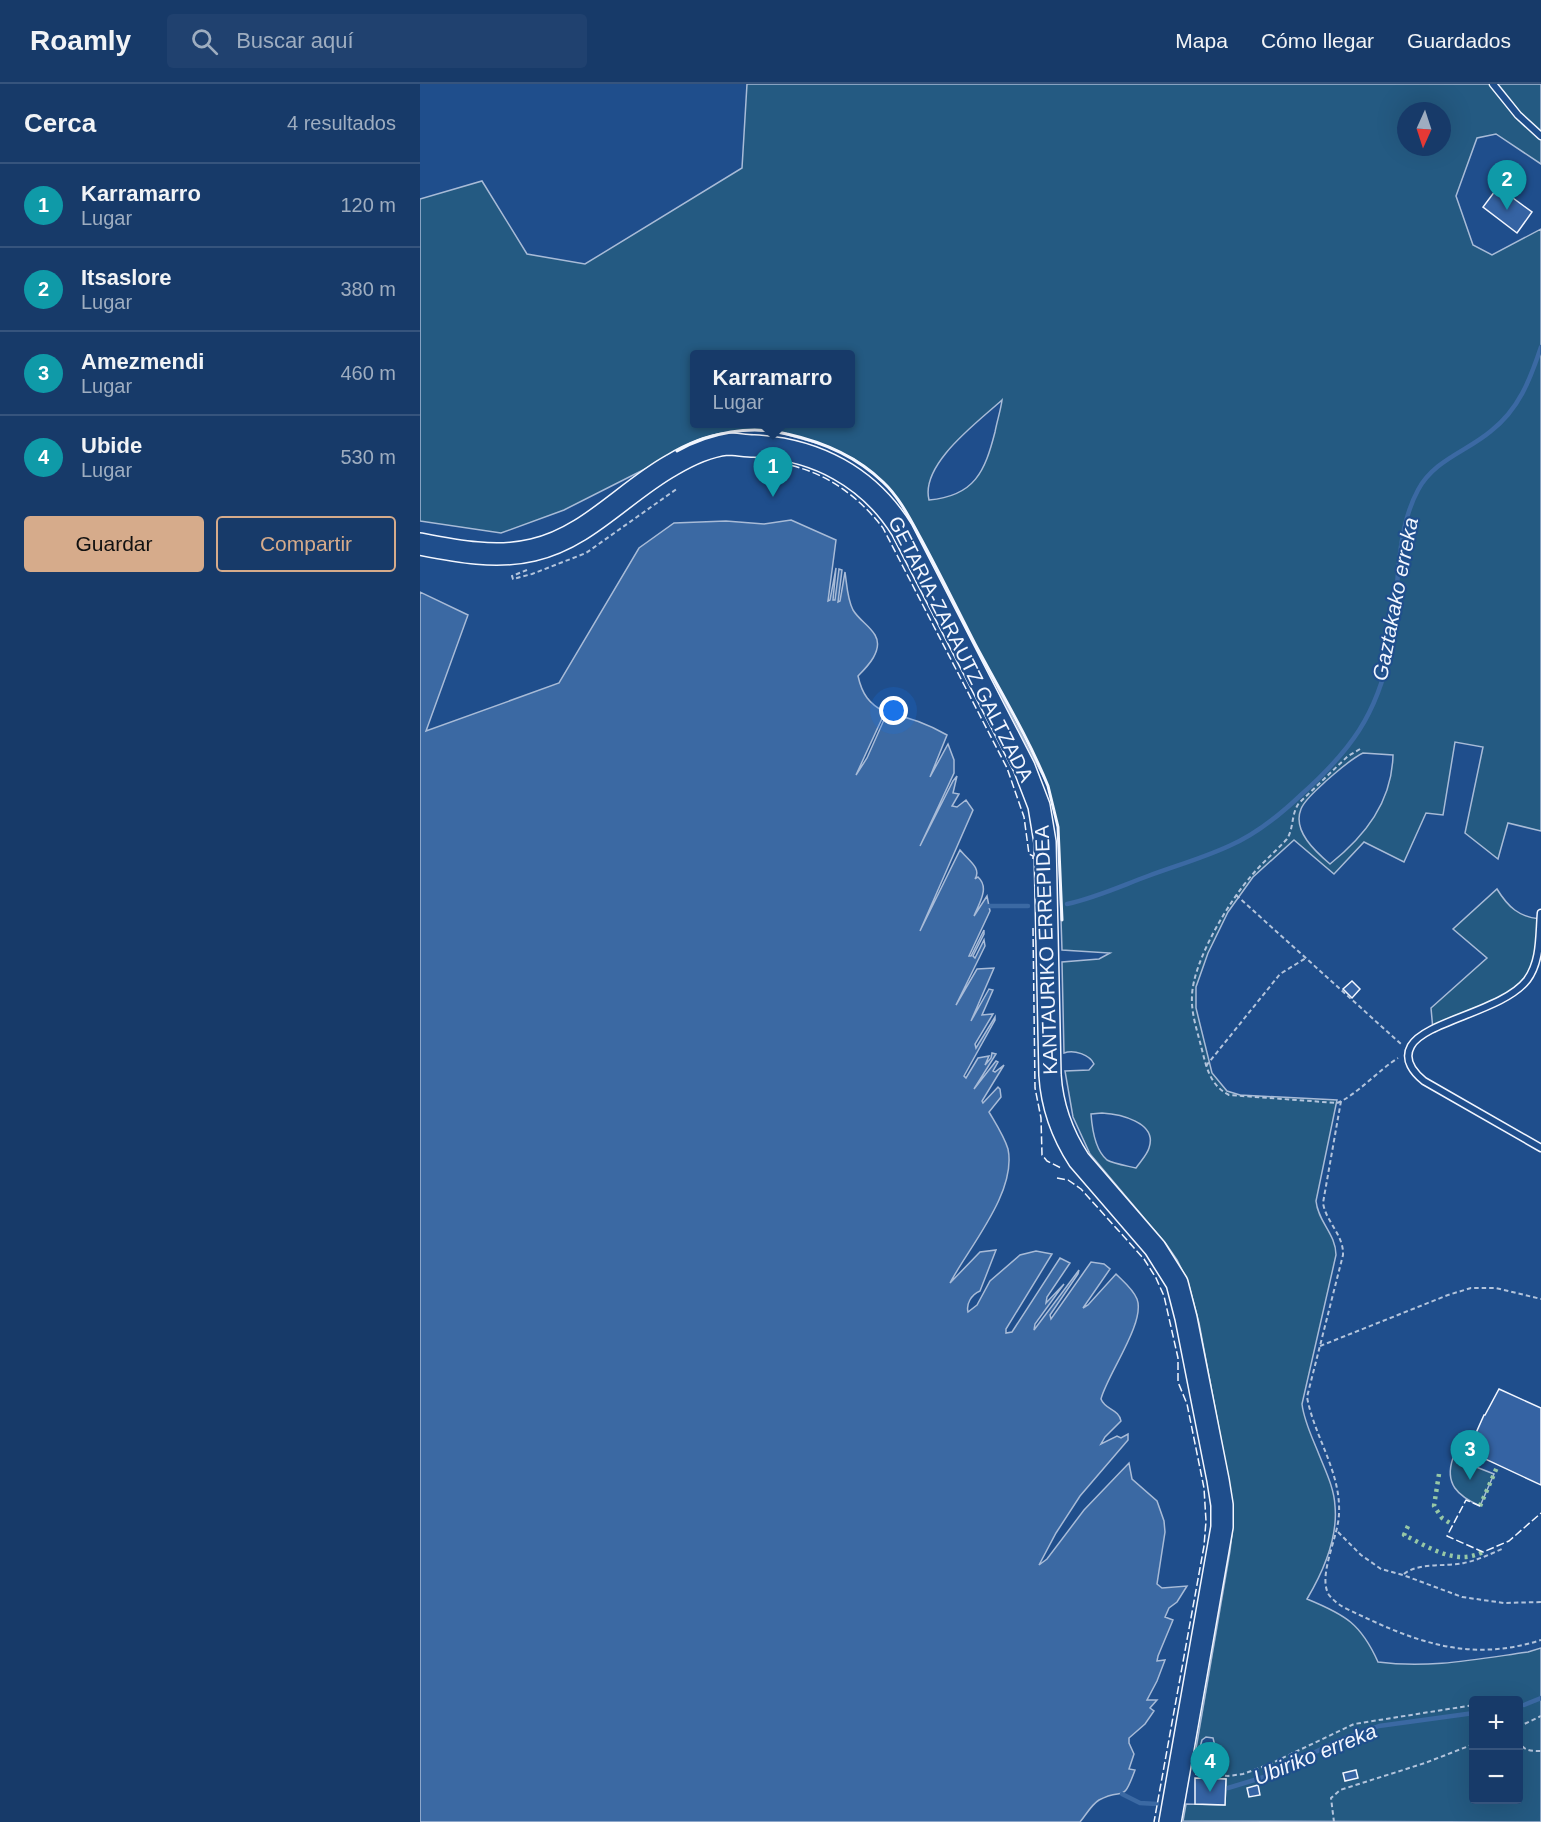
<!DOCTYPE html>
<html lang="es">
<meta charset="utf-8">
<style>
:root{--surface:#173a69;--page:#20416f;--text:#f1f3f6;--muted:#9eadc0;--line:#36547d;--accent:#d6ab8b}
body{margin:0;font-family:Arial,sans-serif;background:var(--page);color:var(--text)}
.controls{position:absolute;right:18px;bottom:18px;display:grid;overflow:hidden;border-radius:6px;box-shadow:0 6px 24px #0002}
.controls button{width:54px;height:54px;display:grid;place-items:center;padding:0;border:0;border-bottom:2px solid var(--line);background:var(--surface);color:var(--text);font:30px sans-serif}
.compass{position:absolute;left:977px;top:18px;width:54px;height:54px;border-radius:50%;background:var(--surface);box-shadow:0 6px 24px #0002;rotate:183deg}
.you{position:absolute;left:474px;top:627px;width:21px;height:21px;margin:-15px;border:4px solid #fff;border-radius:50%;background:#1a73e8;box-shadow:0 0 0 9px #1a73e833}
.badge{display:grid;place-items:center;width:39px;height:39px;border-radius:50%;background:var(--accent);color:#fff;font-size:20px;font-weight:700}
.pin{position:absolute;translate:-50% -50px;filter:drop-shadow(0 2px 3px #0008)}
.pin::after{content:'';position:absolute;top:32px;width:21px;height:18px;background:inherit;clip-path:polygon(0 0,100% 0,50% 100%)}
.popup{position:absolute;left:270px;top:266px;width:165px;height:78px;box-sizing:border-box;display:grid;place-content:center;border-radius:6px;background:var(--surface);filter:drop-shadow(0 2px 4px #0005);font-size:20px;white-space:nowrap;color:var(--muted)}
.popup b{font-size:22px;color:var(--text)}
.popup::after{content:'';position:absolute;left:50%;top:100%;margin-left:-12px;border:12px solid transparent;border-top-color:var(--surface)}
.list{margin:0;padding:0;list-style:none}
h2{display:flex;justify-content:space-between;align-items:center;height:78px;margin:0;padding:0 24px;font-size:26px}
h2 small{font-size:20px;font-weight:400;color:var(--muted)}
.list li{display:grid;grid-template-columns:39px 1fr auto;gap:18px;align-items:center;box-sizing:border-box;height:84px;padding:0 24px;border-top:2px solid var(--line)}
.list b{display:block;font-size:22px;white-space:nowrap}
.list p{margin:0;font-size:20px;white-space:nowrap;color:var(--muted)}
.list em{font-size:20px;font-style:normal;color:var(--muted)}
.actions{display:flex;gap:12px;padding:18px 24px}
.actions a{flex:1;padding:14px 0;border:2px solid var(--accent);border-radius:6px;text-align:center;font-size:21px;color:var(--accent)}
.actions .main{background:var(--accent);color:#111}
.icon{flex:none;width:33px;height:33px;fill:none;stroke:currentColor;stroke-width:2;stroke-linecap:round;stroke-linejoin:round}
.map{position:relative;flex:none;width:1121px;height:1738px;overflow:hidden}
header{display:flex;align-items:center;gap:36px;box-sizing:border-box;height:84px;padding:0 30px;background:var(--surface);border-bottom:2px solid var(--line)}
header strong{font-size:28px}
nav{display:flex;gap:33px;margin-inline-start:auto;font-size:21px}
.search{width:420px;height:54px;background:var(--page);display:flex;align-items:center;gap:15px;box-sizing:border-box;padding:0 21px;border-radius:6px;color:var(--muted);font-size:22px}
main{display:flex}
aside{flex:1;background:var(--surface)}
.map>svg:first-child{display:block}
</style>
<header>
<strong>Roamly</strong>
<div class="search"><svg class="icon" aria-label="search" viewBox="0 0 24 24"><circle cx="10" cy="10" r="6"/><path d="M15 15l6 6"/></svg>Buscar aquí</div>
<nav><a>Mapa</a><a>Cómo llegar</a><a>Guardados</a></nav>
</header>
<main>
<aside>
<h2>Cerca<small>4 resultados</small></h2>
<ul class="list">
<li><span class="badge" style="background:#0f9aa8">1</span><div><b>Karramarro</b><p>Lugar</p></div><em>120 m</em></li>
<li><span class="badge" style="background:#0f9aa8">2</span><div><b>Itsaslore</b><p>Lugar</p></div><em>380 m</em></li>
<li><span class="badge" style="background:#0f9aa8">3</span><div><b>Amezmendi</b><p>Lugar</p></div><em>460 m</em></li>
<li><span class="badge" style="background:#0f9aa8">4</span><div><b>Ubide</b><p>Lugar</p></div><em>530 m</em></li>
</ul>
<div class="actions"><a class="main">Guardar</a><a>Compartir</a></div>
</aside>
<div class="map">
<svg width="1121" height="1738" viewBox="0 0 1121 1738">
<rect width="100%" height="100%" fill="#1f4e8c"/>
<g fill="#245a82" stroke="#a8bbd7" stroke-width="1.5" fill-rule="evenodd">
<path d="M 327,0 L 1121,0 L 1121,80 L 1076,50 L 1057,54 L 1036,112 L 1053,161 L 1072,171 L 1121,145 L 1121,747 L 1088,739 L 1078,775 L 1045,749 L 1063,663 L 1035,658 L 1023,731 L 1006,729 L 984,778 L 944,758 L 914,790 L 874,756 L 833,793 L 808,828 L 788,869 L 776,903 L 776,924 L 792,989 L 807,1007 L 820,1011 L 917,1016 L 896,1117 C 898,1138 916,1150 916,1171 L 882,1320 C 884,1337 892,1353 898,1368 C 905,1386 914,1403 915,1422 C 918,1454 903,1488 887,1515 C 926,1531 941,1540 958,1578 C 1009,1585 1058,1575 1108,1568 L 1121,1564 L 1121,1738 L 763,1737 L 766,1720 L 805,1721 L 806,1695 L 796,1695 L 795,1662 L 793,1654 L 786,1653 L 782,1656 L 775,1682 L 773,1682 L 810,1467 L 813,1441 L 811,1409 L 779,1239 L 768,1198 L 757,1176 L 746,1160 L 670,1070 L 653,1033 L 645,987 L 669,986 L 674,980 C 670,971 654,965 644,969 L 642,878 L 679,875 L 690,869 L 642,866 L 638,743 L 628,702 L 510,473 L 481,420 L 470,405 L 449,386 L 434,375 L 407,362 L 354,347 L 328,346 L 300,350 L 268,361 L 231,382 L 144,426 L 81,449 L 0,437 L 0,115 L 62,97 L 107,170 L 165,180 L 322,84 ZM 986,27 L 1022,27 L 1022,63 L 986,63 ZM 275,270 L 431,270 L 431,340 L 275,340 ZM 582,316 C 581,325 577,337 575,348 C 565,387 555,412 509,416 C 500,380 558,338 582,316 ZM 943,669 L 973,671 C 972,718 945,752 910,780 C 896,768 872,747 881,725 C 885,715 898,705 906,697 C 918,687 929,676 943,669 ZM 682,1029 C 699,1030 738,1038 729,1064 C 727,1071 720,1078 716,1084 C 708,1082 694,1080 687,1076 C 675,1066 672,1044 671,1030 ZM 1054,1616 L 1098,1616 L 1098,1716 L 1054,1716 Z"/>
<path d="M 1077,805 C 1088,823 1099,833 1120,835 L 1115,881 L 1093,908 L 1013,946 L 1011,924 L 1067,874 L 1033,845 Z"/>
<path d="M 1033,1374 L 1074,1390 L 1060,1422 C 1038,1412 1024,1400 1033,1374 Z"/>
</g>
<path fill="#3b69a3" stroke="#a8bbd7" stroke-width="1.5" d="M 371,436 L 416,456 L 408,517 L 410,516 L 416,484 L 413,516 L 415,516 L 419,485 L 422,486 L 418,518 L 420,517 L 425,488 C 427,501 427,514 433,526 C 439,536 449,541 455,551 C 464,566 447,583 438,592 C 442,610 449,620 465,628 L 436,691 L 447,674 L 467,629 C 489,633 508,640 527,651 L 510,693 L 528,660 L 534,676 L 534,689 L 500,762 L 533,697 L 537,692 L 533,709 L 539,710 L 532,722 L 537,723 L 546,716 L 553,726 L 500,847 L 540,766 C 548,776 562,784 555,795 L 558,793 C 570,804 559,819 554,832 L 567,812 L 570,827 L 549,872 L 551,872 L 564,846 L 564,850 L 553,872 L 555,874 L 564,856 L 565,862 L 536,921 L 557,885 L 574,884 L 551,937 L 569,905 L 573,906 L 562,931 L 573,930 L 555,960 L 556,964 L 575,933 L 575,936 L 544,992 L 546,994 L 558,974 L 569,972 L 565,981 L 571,974 L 572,969 L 576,970 L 554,1005 L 576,977 L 578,978 L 573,987 L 575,988 L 584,981 L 562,1017 L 563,1019 L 578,1003 L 580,1005 L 581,1013 L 569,1028 C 576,1040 584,1052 588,1065 C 597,1108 549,1163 530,1199 L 560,1168 L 576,1166 L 560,1207 C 551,1211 546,1220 548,1228 L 557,1221 L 570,1197 L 600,1171 L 616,1167 L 632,1170 L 586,1245 L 586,1249 L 592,1248 L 640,1174 L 650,1179 L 627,1213 L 626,1219 L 644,1200 L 615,1240 L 614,1246 L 659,1186 L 658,1190 L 630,1231 L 631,1235 L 671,1178 L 684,1180 L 690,1185 L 663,1224 L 668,1221 L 696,1190 C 704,1198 713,1205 717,1215 C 726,1238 687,1291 681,1315 C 685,1326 699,1325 701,1337 L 685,1353 L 681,1360 L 697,1352 L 701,1354 L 708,1350 L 708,1356 L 660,1412 L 636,1449 L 619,1481 L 627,1475 L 664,1426 L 709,1379 L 712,1395 L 737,1417 L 744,1437 L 745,1448 L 737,1500 L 742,1504 L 767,1502 L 757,1518 L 749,1524 L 745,1533 L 753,1536 L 738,1572 L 737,1577 L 745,1576 L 737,1597 L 727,1616 L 737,1616 L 730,1624 L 734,1627 L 725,1640 L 709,1654 L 709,1659 L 714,1670 L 709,1685 L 715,1686 C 702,1722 704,1702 679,1716 C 671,1721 666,1731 660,1738 L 0,1738 L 0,508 L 48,531 L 6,647 L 139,599 L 219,464 L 254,439 L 306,437 L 344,440 Z"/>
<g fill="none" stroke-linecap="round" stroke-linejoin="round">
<g stroke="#3b69a3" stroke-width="4.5">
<path d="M 647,820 C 675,814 701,802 728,792 C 755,782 783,774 809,762 C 837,750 860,731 882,710 C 930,667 957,631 970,566 C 980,516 973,452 998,406 C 1014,376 1046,368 1071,347 C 1099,325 1110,296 1121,263"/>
<polyline points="569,822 608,822"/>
<polyline points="1104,1621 1121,1614"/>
<polyline points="808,1704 844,1693 920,1656 959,1642 1054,1629"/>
<polyline points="702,1710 720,1719 737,1720"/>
</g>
</g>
<g fill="#3563a3" stroke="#f2f6ff" stroke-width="1.5">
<polygon points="1078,103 1112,128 1097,149 1063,123"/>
<polygon points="932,897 940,905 932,914 923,905"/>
<polygon points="1079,1305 1121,1324 1121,1401 1048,1367 1064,1331 1065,1331"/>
<polygon points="936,1686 938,1694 925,1697 923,1689"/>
<polygon points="775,1694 806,1695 805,1721 775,1720"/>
<polygon points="838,1701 840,1711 829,1713 827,1704"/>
</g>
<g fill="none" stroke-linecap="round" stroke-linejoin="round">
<defs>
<g id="service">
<polyline points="1073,0 1098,31 1121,52"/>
<path d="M 1121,829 C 1119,852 1121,877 1107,896 C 1083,927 1005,937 991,962 C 983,976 994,989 1004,997 L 1121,1064"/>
</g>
<path id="trunk" d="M 0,460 C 36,467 76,475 113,466 C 167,454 205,407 252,381 C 267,372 289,362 307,360 C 316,360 325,362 334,362 C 396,365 449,393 482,446 L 604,683 L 619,722 L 625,758 L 630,991 C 632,1022 642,1050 659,1076 L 735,1164 L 757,1199 L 766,1234 L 798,1396 L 802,1421 L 802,1443 L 750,1738"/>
</defs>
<use href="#service" stroke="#f2f6ff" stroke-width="9"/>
<use href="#trunk" stroke="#f2f6ff" stroke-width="24"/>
<g stroke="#b3c4dc" stroke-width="2" stroke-dasharray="4.5 3" stroke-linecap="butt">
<polyline points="107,486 92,492 93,495 112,490 166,469 258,404"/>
<path d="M 940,665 L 928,672 L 879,719 C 871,730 874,744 867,755 C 856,767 843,778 832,791 C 809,817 773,877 772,912 C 771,929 777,946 781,962 C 786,981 789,1001 809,1011 L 917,1019 C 934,1013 960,985 978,974"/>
<polyline points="816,811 981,960"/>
<polyline points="786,982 860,890 886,874"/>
<path d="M 921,1017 L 903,1119 C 906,1138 924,1151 923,1171 L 887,1313 C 894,1352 921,1388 919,1429 C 919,1452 897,1492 909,1511 C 913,1516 918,1520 923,1523 C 991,1556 1046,1580 1121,1556"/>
<polyline points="900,1262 1028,1211 1051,1204 1076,1204 1121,1215"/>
<polyline points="918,1448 941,1471 961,1485 983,1491 1042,1513 1084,1519 1121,1518"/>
<path d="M 984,1490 C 999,1478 1026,1483 1044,1479 C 1058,1476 1071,1470 1084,1464"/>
<polyline points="1084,1616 1094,1616"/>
<polyline points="1098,1643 1121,1632"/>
<path d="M 1098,1656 C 1103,1667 1110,1667 1121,1667"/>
<polyline points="775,1690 808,1692 823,1690 850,1680 934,1640 1054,1621"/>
<polyline points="914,1738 911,1714 920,1706 1005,1679 1054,1660"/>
</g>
<use href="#service" stroke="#1f4e8c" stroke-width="6"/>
<use href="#trunk" stroke="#1f4e8c" stroke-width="21"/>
<g stroke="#97c8a6" stroke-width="4.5" stroke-dasharray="3 4.5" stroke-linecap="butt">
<polyline points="1019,1390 1014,1422 1022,1434 1033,1441"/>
<polyline points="1060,1422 1078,1381"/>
<path d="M 988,1442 L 984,1451 C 1009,1463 1035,1482 1063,1468"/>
</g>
<g stroke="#f2f6ff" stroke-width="1.5" stroke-dasharray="8 3" stroke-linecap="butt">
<path d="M 339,377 C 391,379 432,404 463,444 L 587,684 L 604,733 L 609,770 L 613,772 L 613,775"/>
<polyline points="613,844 615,1004 621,1034 622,1071 627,1077 641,1084"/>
<polyline points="637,1094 648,1096 661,1105 724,1175 736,1194 744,1212 758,1274 758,1298 767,1320 784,1404 786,1437 784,1462 734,1738"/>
<polyline points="1060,1422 1046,1416 1027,1452 1063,1468 1089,1457 1121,1429"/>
</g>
<path stroke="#f2f6ff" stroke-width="3" d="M 257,367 C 290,348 331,341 367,350 C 403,358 436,372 463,398 C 480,414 490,435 501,455 C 520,490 537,525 555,560 C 580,607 608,653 628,702 L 638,743 L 642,836"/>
</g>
<g text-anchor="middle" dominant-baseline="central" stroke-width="4.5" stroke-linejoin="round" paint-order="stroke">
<g font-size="20" fill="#f2f6ff" stroke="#1f4e8c">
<text transform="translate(541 565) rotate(63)">GETARIA-ZARAUTZ GALTZADA</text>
<text transform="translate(626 866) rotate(-92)">KANTAURIKO ERREPIDEA</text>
</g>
<g font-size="21" font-style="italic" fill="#f2f6ff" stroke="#1f4e8c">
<text transform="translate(975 515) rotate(-79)">Gaztakako erreka</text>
<text transform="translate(895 1670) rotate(-22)">Ubiriko erreka</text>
</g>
</g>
</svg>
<div class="controls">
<button>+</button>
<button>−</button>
</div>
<svg class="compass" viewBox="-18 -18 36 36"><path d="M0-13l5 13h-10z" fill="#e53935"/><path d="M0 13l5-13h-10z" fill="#9eadc0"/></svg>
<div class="you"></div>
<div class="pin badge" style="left:353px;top:413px;background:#0f9aa8">1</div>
<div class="popup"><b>Karramarro</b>Lugar</div>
<div class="pin badge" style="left:1087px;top:126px;background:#0f9aa8">2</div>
<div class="pin badge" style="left:1050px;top:1396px;background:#0f9aa8">3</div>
<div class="pin badge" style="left:790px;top:1708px;background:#0f9aa8">4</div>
</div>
</main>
